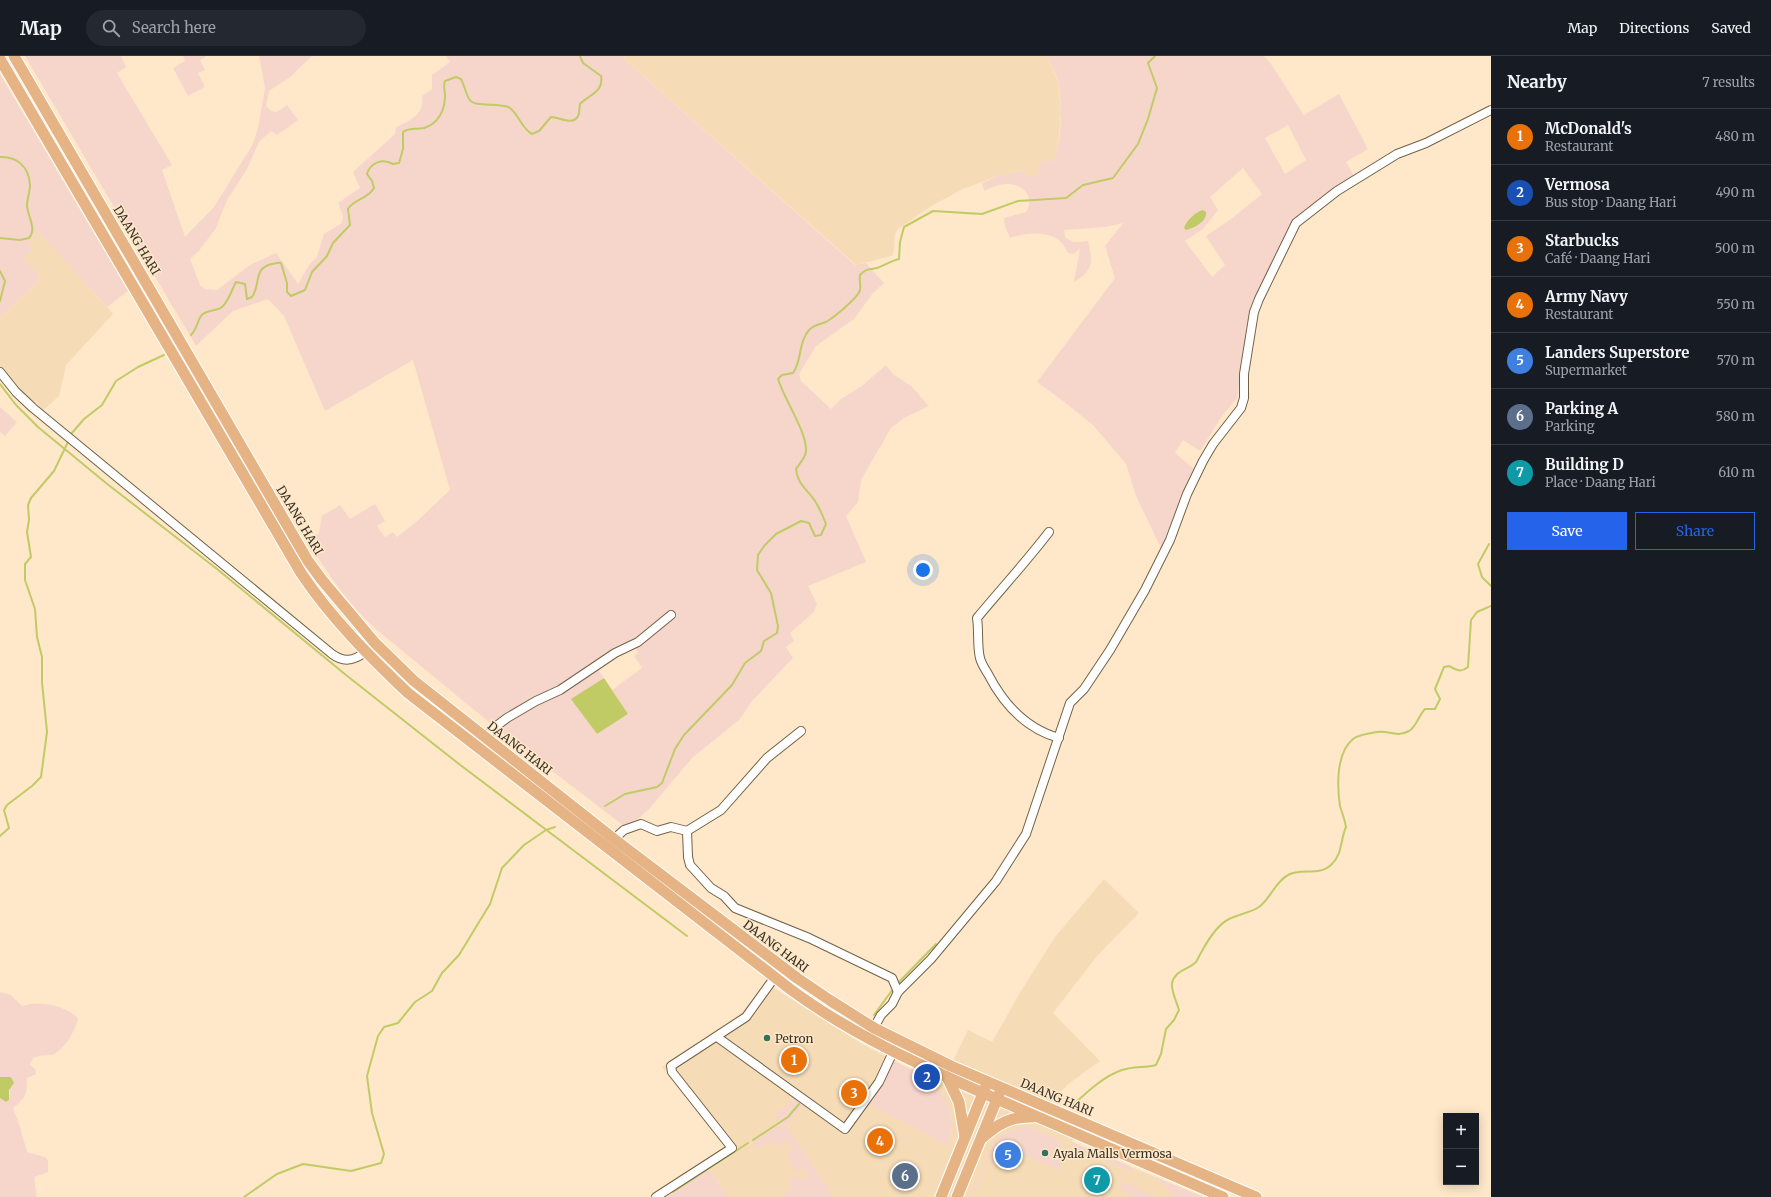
<!DOCTYPE html>
<meta charset="utf-8">
<style>
:root{--surface:#171b24;--page:#242831;--text:#f1f3f6;--muted:#9ea1a6;--line:#363941;--accent:#2563eb}
body{margin:0;font-family:Merriweather,serif;background:var(--page);color:var(--text)}
.controls{position:absolute;right:12px;bottom:12px;display:grid;overflow:hidden;border-radius:0px;box-shadow:0 2px 10px #0003}
.controls button{width:36px;height:36px;display:grid;place-items:center;padding:0;border:0;border-bottom:1px solid var(--line);background:var(--surface);color:var(--text);font:20px sans-serif}
.you{position:absolute;left:923px;top:514px;width:14px;height:14px;margin:-10px;border:3px solid #fff;border-radius:50%;background:#1a73e8;box-shadow:0 0 0 6px #1a73e833}
.badge{display:grid;place-items:center;width:26px;height:26px;border-radius:50%;background:var(--accent);color:#fff;font-size:13px;font-weight:700}
.pin{position:absolute;translate:-50% -50%;border:2px solid #fff;box-shadow:0 1px 4px #0006}
.list{margin:0;padding:0;list-style:none}
h2{display:flex;justify-content:space-between;align-items:center;height:52px;margin:0;padding:0 16px;font-size:17px}
h2 small{font-size:13px;font-weight:400;color:var(--muted)}
.list li{display:grid;grid-template-columns:26px 1fr auto;gap:12px;align-items:center;box-sizing:border-box;height:56px;padding:0 16px;border-top:1px solid var(--line)}
.list b{display:block;font-size:15px;white-space:nowrap}
.list p{margin:0;font-size:13px;white-space:nowrap;color:var(--muted)}
.list em{font-size:13px;font-style:normal;color:var(--muted)}
.actions{display:flex;gap:8px;padding:12px 16px}
.actions a{flex:1;padding:9px 0;border:1px solid var(--accent);border-radius:0px;text-align:center;font-size:14px;color:var(--accent)}
.actions .main{background:var(--accent);color:#fff}
.icon{flex:none;width:22px;height:22px;fill:none;stroke:currentColor;stroke-width:2;stroke-linecap:round;stroke-linejoin:round}
.map{position:relative;flex:none;width:1491px;height:1141px;overflow:hidden}
header{display:flex;align-items:center;gap:24px;box-sizing:border-box;height:56px;padding:0 20px;background:var(--surface);border-bottom:1px solid var(--line)}
header strong{font-size:19px}
nav{display:flex;gap:22px;margin-inline-start:auto;font-size:14px}
.search{width:280px;height:36px;background:var(--page);display:flex;align-items:center;gap:10px;box-sizing:border-box;padding:0 14px;border-radius:22px;color:var(--muted);font-size:15px}
main{display:flex}
aside{flex:1;background:var(--surface)}
.map>svg:first-child{display:block}
</style>
<header>
<strong>Map</strong>
<div class="search"><svg class="icon" aria-label="search" viewBox="0 0 24 24"><circle cx="10" cy="10" r="6"/><path d="M15 15l6 6"/></svg>Search here</div>
<nav><a>Map</a><a>Directions</a><a>Saved</a></nav>
</header>
<main>
<div class="map">
<svg width="1491" height="1141" viewBox="0 0 1491 1141">
<rect width="100%" height="100%" fill="#fee8c9"/>
<g fill="#f6dcb6">
<polygon points="625,0 1047,0 1058,26 1061,56 1058,92 1053,104 1043,106 1038,120 1025,120 1024,114 998,120 963,133 933,149 898,173 895,178 894,194 892,200 856,209 624,3"/>
<polygon points="38,174 113,258 66,309 59,340 42,355 36,345 33,348 23,339 0,311 0,262 41,222 23,203 28,185 32,183"/>
<polygon points="1104,823 1139,857 1097,900 1053,957 1100,1005 1067,1029 1053,1044 1039,1068 1073,1083 1072,1086 1203,1141 728,1141 709,1114 732,1099 662,1011 741,957 766,927 862,988 941,1029 968,974 992,986 1021,935 1055,881"/>
</g>
<g fill="#f6d6cb" fill-rule="evenodd">
<path d="M 25,0 L 121,0 L 126,11 L 117,17 L 172,109 L 162,114 L 185,181 L 214,151 L 253,88 L 258,72 L 265,32 L 259,0 L 312,0 L 290,21 L 269,35 L 266,50 L 271,55 L 277,56 L 287,49 L 298,64 L 277,79 L 271,75 L 259,86 L 247,113 L 227,144 L 216,172 L 198,196 L 190,203 L 200,229 L 205,233 L 217,234 L 250,209 L 276,197 L 298,228 L 309,209 L 317,201 L 324,178 L 342,167 L 343,160 L 338,147 L 360,132 L 353,116 L 395,78 L 396,71 C 410,65 425,58 422,40 L 432,33 L 432,19 L 450,6 L 446,0 L 625,0 L 624,3 L 855,209 L 866,207 L 884,227 L 873,237 L 854,263 L 816,290 L 799,318 L 801,325 L 831,353 L 841,343 L 862,330 L 886,309 L 893,318 L 911,330 L 929,350 L 904,362 L 891,372 L 861,424 L 858,446 L 846,460 L 866,506 L 808,530 L 817,548 L 814,556 L 790,577 L 794,585 L 786,591 L 793,602 L 753,644 L 739,664 L 692,702 L 650,752 L 638,763 L 624,770 L 495,671 L 377,574 C 348,548 327,517 307,484 L 319,477 L 322,460 L 340,449 L 350,463 L 375,448 L 385,465 L 377,470 L 385,481 L 393,476 L 397,481 L 415,467 L 450,434 L 413,304 L 325,355 L 284,260 L 268,243 L 233,255 L 196,290 ZM 634,589 L 638,597 L 634,600 L 642,612 L 612,634 L 628,658 L 597,678 L 572,643 L 604,622 L 597,612 Z"/>
<polygon points="183,0 206,0 200,4 205,14 198,17 205,31 188,40 173,12 185,5"/>
<path d="M 1047,0 L 1264,0 L 1271,8 L 1304,59 L 1339,38 L 1368,93 L 1346,106 L 1355,122 L 1294,164 L 1288,172 L 1253,248 L 1237,342 L 1222,360 L 1200,395 L 1183,384 L 1175,397 L 1194,413 L 1161,492 L 1136,440 L 1126,408 L 1093,369 L 1063,345 L 1037,326 L 1115,222 L 1105,190 L 1123,167 L 1106,171 L 1064,174 L 1065,181 C 1073,188 1077,186 1088,185 C 1093,206 1094,214 1074,226 L 1080,192 L 1074,198 L 1068,197 C 1066,193 1063,188 1061,186 C 1048,174 1024,177 1010,182 L 1005,171 L 1004,162 L 1026,156 C 1036,141 1022,127 1006,128 C 998,128 991,132 984,135 L 982,127 L 998,120 L 1025,114 L 1026,120 L 1038,120 L 1039,109 L 1043,106 L 1053,104 C 1063,86 1062,47 1058,26 C 1056,17 1050,8 1047,0 ZM 1288,69 L 1306,104 L 1285,118 L 1265,82 ZM 1243,112 L 1262,138 L 1231,163 L 1206,180 L 1225,209 L 1212,221 L 1185,185 L 1203,173 L 1218,154 L 1210,141 Z"/>
<polygon points="0,18 128,235 107,251 38,175 32,183 28,185 32,193 24,203 41,222 0,262"/>
<polygon points="0,351 17,366 5,380 0,376"/>
<path d="M 0,936 L 11,939 L 22,950 C 39,944 64,949 78,962 C 77,973 62,997 51,999 C 44,1000 39,999 33,1002 L 30,1009 L 35,1013 L 36,1018 L 27,1022 C 27,1038 26,1042 13,1052 L 20,1071 L 27,1096 L 45,1101 L 48,1105 L 48,1116 L 34,1121 L 37,1141 L 0,1141 L 0,1042 L 6,1046 L 9,1044 L 11,1021 L 0,1021 Z"/>
<path d="M 894,1005 C 932,1024 962,1041 948,1090 L 869,1048 L 884,1027 L 891,1008 Z"/>
<polygon points="795,1043 803,1048 792,1064 786,1069 833,1141 780,1141 792,1133 788,1126 797,1119 801,1125 808,1119 803,1112 796,1117 786,1099 793,1095 788,1086 786,1085 776,1091 772,1085 757,1094 753,1086 781,1068 775,1058"/>
<polygon points="1028,1071 1059,1084 1064,1099 1058,1114 996,1087 973,1141 971,1141 995,1085 1009,1075"/>
<polygon points="1072,1086 1128,1109 1135,1117 1076,1093"/>
<polygon points="709,1114 728,1141 667,1141"/>
<polygon points="1156,1121 1203,1141 1174,1141"/>
<polygon points="1127,1127 1155,1141 1136,1141 1121,1134 1121,1132 1115,1130"/>
</g>
<g fill="#c1cb66">
<path d="M 1203,154 L 1206,156 C 1207,166 1194,172 1186,174 L 1184,172 C 1186,165 1195,156 1203,154 Z"/>
<polygon points="604,622 628,658 597,678 571,643"/>
<polygon points="0,1021 11,1021 14,1027 9,1034 9,1044 6,1046 0,1042"/>
</g>
<g fill="none" stroke-linecap="round" stroke-linejoin="round">
<g stroke="#c1cb66" stroke-width="2">
<path d="M 0,101 C 17,100 29,111 30,129 C 30,136 27,143 27,150 C 28,161 37,173 29,182 L 20,184 L 0,182"/>
<polyline points="0,215 5,225 0,245"/>
<path d="M 191,279 C 197,273 197,266 201,260 C 206,253 216,256 222,251 C 229,245 232,233 236,226 L 245,228 L 247,243 L 252,241 C 261,228 253,212 272,208 C 276,208 277,206 281,207 L 287,227 L 287,236 L 291,240 L 305,234 L 312,216 L 327,200 L 333,187 L 350,169 L 348,153 C 354,143 368,143 374,132 L 372,125 L 367,118 C 370,107 382,102 393,108 L 399,107 L 403,93 L 403,76 C 410,71 416,74 424,72 C 438,68 445,54 445,40 C 445,34 443,31 445,25 L 456,21 L 461,23 C 464,29 466,37 469,43 C 475,53 499,45 510,52 C 519,59 522,73 532,78 L 539,75 L 551,61 C 559,61 573,70 578,60 C 580,57 579,52 580,48 C 590,38 604,36 601,20 L 583,7 L 580,0"/>
<polyline points="0,328 16,349 38,371 106,427 217,513 346,619 459,708 687,880"/>
<polyline points="71,378 84,363 102,349 116,325 138,311 164,299"/>
<polyline points="1489,488 1478,508 1482,521 1491,530"/>
<path d="M 605,750 L 625,738 L 657,731 L 662,727 L 675,693 L 684,679 L 732,629 L 745,607 L 761,595 L 764,585 L 777,577 L 778,570 L 771,537 L 757,514 L 758,499 L 764,490 L 776,478 L 801,465 L 809,467 L 815,480 L 821,479 L 826,468 C 823,460 820,453 815,445 C 808,434 797,428 796,413 C 799,408 806,401 806,395 C 807,376 784,343 778,323 L 782,319 L 793,317 C 802,305 798,287 809,274 C 813,269 820,268 826,266 C 833,262 858,242 860,234 C 861,230 859,224 860,219 C 866,212 870,214 877,212 C 885,209 891,205 899,203 L 900,186 L 904,171 L 933,155 L 982,158 L 1018,145 L 1066,142 L 1083,129 L 1113,122 L 1138,88 L 1148,63 L 1157,32 L 1148,7 L 1155,0"/>
<polyline points="0,780 9,772 4,754 7,749 32,730 41,721 47,676 42,626 42,601 37,581 35,553 25,524 25,508 31,501 27,476 29,464 28,449 31,442 54,415 68,386"/>
<polyline points="898,927 936,888"/>
<polyline points="874,959 893,933"/>
<path d="M 1073,1049 C 1087,1036 1104,1020 1122,1014 C 1134,1010 1145,1012 1156,1009 L 1161,998 L 1166,973 L 1174,964 L 1179,954 C 1177,947 1171,935 1172,927 C 1175,914 1188,914 1196,906 C 1198,903 1200,898 1202,895 C 1208,884 1217,869 1229,863 C 1239,858 1250,857 1259,851 C 1271,842 1275,826 1288,819 C 1301,812 1320,820 1331,809 C 1343,798 1340,784 1346,771 C 1345,764 1342,757 1340,750 C 1337,730 1336,697 1353,683 C 1358,679 1370,677 1377,676 C 1389,674 1396,682 1409,675 C 1416,671 1419,659 1425,653 L 1435,653 L 1440,643 L 1435,633 L 1444,611 L 1449,610 C 1456,614 1461,617 1468,611 L 1471,564 L 1477,556 L 1491,550"/>
<polyline points="753,1084 788,1061 799,1048"/>
<polyline points="673,1136 748,1087"/>
<polyline points="244,1141 277,1118 303,1108 351,1115 381,1107 384,1098 372,1057 367,1020 378,980 384,971 398,967 415,946 432,935 442,917 459,899 490,848 502,812 524,789 546,774 555,771"/>
</g>
<defs>
<g id="minor">
<path d="M 0,316 L 16,336 L 33,352 L 332,598 C 344,607 354,605 365,596"/>
<path d="M 1049,476 C 1026,506 1001,533 977,562 C 979,574 977,591 980,602 C 981,607 985,613 988,618 C 1003,647 1026,673 1059,682"/>
<polyline points="801,675 767,702 721,754 687,775 688,801 690,809 711,832 724,840 735,852 809,882 892,922 898,936"/>
<polyline points="486,682 495,671 507,662 536,645 560,634 615,597 638,586 671,559"/>
<polyline points="614,783 624,774 641,768 657,775 671,771 687,775"/>
<polyline points="871,977 881,959 892,948 898,936 931,903 996,825 1026,778 1070,647 1084,633 1110,594 1145,534 1170,484 1187,438 1203,405 1213,388 1241,352 1244,342 1244,318 1254,256 1259,243 1296,167 1337,135 1397,98 1426,87 1491,54"/>
<polyline points="717,981 845,1073 879,1026 893,996"/>
<polyline points="656,1141 732,1092 672,1016 671,1010 746,961 782,911"/>
</g>
<g id="major">
<polyline points="14,0 308,505 322,524 375,587 414,625 614,783 797,922 831,945 874,972 951,1010 1256,1141"/>
<path d="M 0,3 L 301,517 C 331,562 369,600 408,637 L 790,933 C 852,979 922,1010 992,1041 C 1069,1075 1146,1108 1223,1141"/>
<polyline points="947,1021 959,1046 965,1081"/>
<path d="M 982,1082 C 998,1068 1011,1060 1033,1061"/>
<polyline points="941,1141 985,1032"/>
<polyline points="957,1141 999,1038"/>
</g>
</defs>
<use href="#minor" stroke="#736145" stroke-width="10"/>
<use href="#major" stroke="#fff" stroke-width="13"/>
<use href="#minor" stroke="#fff" stroke-width="8"/>
<use href="#major" stroke="#e6b385" stroke-width="11"/>
</g>
<g fill="#35725d" stroke="#fee8c9" stroke-width="1.5">
<circle cx="767" cy="982" r="4"/>
<circle cx="1045" cy="1097" r="4"/>
</g>
<g text-anchor="middle" dominant-baseline="central" stroke-width="3" stroke-linejoin="round" paint-order="stroke">
<g font-size="12" fill="#393125" stroke="#fee8c9">
<text transform="translate(137 184) rotate(59)">DAANG HARI</text>
<text transform="translate(300 464) rotate(59)">DAANG HARI</text>
<text transform="translate(520 692) rotate(38)">DAANG HARI</text>
<text transform="translate(776 890) rotate(37)">DAANG HARI</text>
<text transform="translate(1057 1041) rotate(23)">DAANG HARI</text>
</g>
<g font-size="12" fill="#393125" stroke="#fee8c9" text-anchor="start">
<text x="775" y="982">Petron</text>
<text x="1053" y="1097">Ayala Malls Vermosa</text>
</g>
</g>
</svg>
<div class="controls">
<button>+</button>
<button>−</button>
</div>
<div class="you"></div>
<div class="pin badge" style="left:794px;top:1004px;background:#e8710a">1</div>
<div class="pin badge" style="left:927px;top:1021px;background:#1a4fb4">2</div>
<div class="pin badge" style="left:854px;top:1037px;background:#e8710a">3</div>
<div class="pin badge" style="left:880px;top:1085px;background:#e8710a">4</div>
<div class="pin badge" style="left:1008px;top:1099px;background:#3f7fe0">5</div>
<div class="pin badge" style="left:905px;top:1120px;background:#5c6f8a">6</div>
<div class="pin badge" style="left:1097px;top:1124px;background:#0f9aa8">7</div>
</div>
<aside>
<h2>Nearby<small>7 results</small></h2>
<ul class="list">
<li><span class="badge" style="background:#e8710a">1</span><div><b>McDonald's</b><p>Restaurant</p></div><em>480 m</em></li>
<li><span class="badge" style="background:#1a4fb4">2</span><div><b>Vermosa</b><p>Bus stop · Daang Hari</p></div><em>490 m</em></li>
<li><span class="badge" style="background:#e8710a">3</span><div><b>Starbucks</b><p>Café · Daang Hari</p></div><em>500 m</em></li>
<li><span class="badge" style="background:#e8710a">4</span><div><b>Army Navy</b><p>Restaurant</p></div><em>550 m</em></li>
<li><span class="badge" style="background:#3f7fe0">5</span><div><b>Landers Superstore</b><p>Supermarket</p></div><em>570 m</em></li>
<li><span class="badge" style="background:#5c6f8a">6</span><div><b>Parking A</b><p>Parking</p></div><em>580 m</em></li>
<li><span class="badge" style="background:#0f9aa8">7</span><div><b>Building D</b><p>Place · Daang Hari</p></div><em>610 m</em></li>
</ul>
<div class="actions"><a class="main">Save</a><a>Share</a></div>
</aside>
</main>
